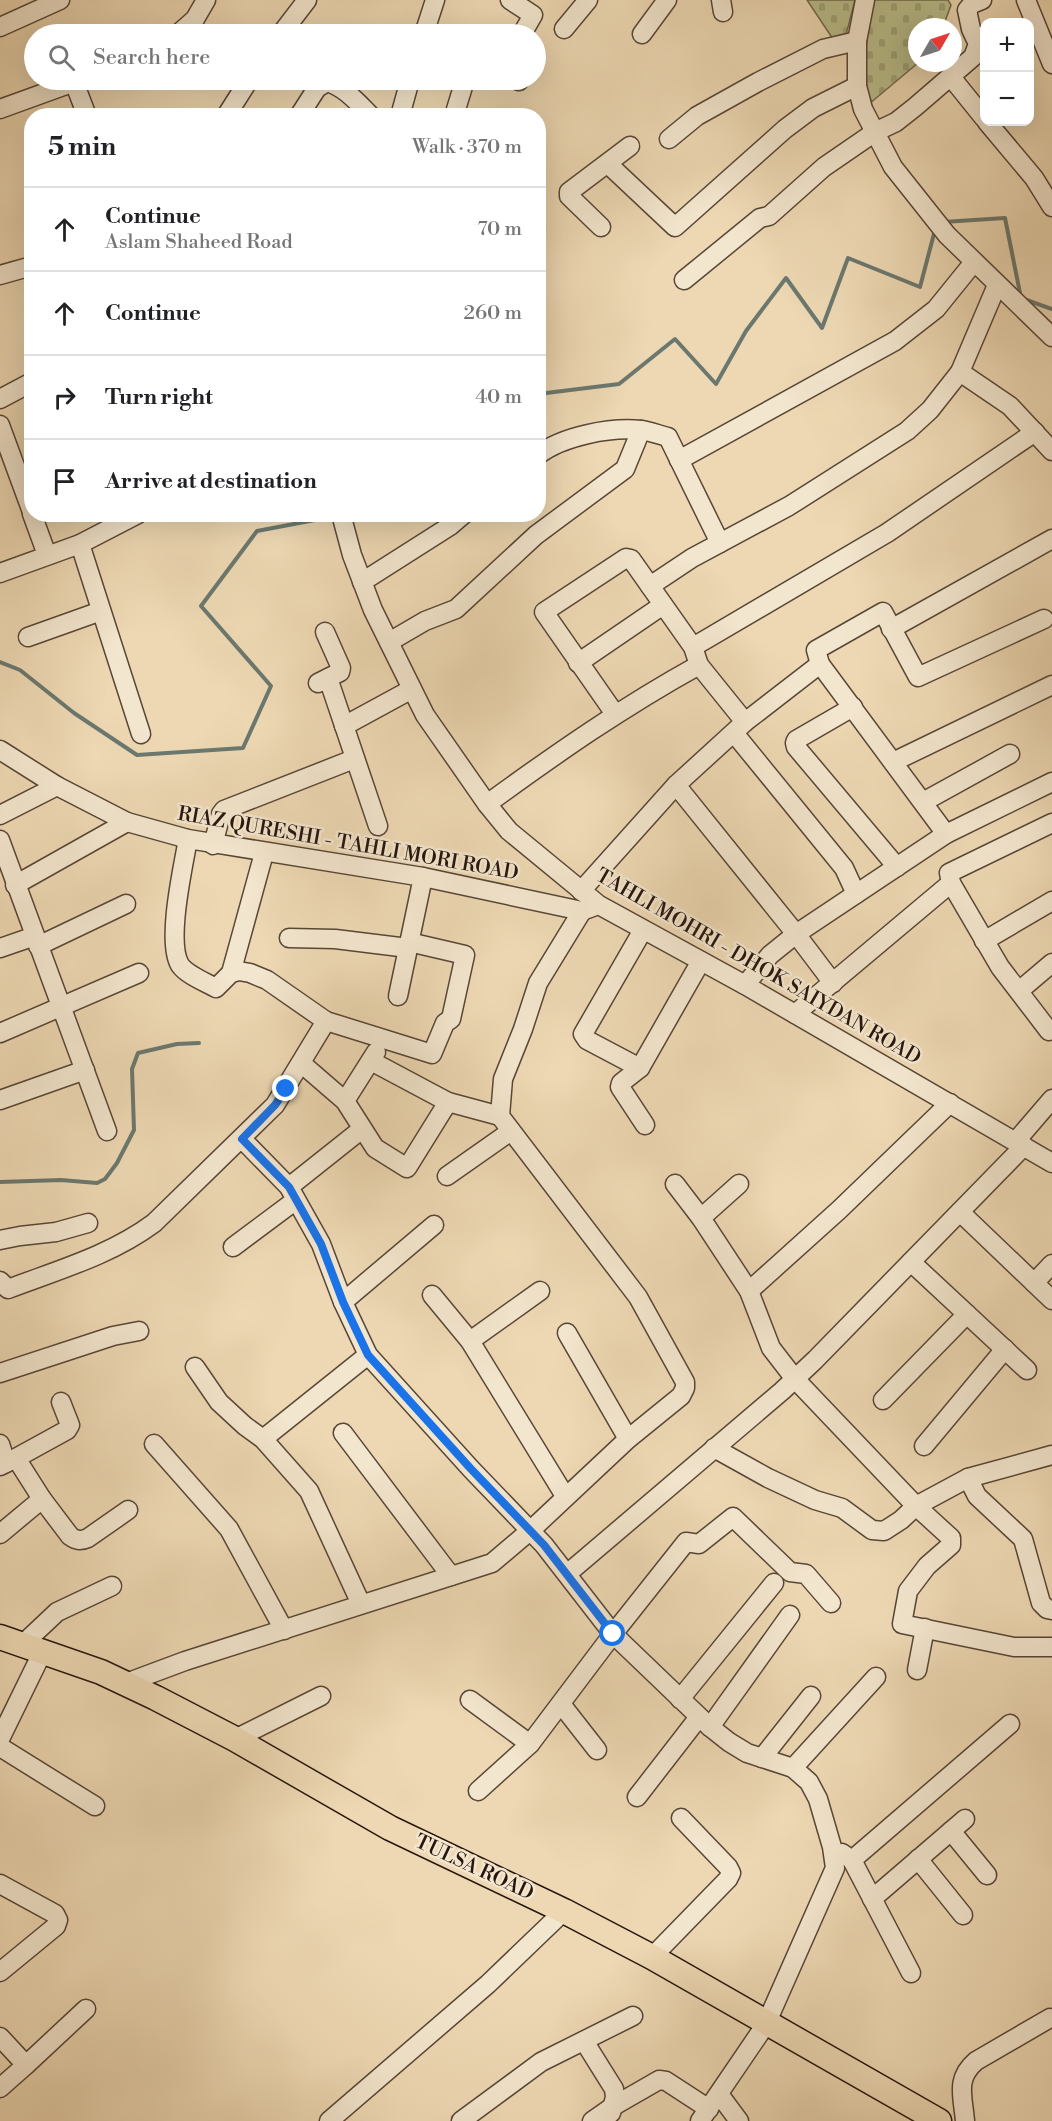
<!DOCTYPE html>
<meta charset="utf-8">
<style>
:root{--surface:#fff;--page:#f2f2f2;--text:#202124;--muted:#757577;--line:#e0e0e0}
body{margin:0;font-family:"Libre Bodoni",serif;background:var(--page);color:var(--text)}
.controls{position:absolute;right:18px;top:18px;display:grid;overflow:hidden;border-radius:12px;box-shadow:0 6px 24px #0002}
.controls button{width:54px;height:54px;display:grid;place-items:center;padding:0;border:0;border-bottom:2px solid var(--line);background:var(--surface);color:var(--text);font:30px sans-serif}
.compass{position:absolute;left:908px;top:18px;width:54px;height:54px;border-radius:50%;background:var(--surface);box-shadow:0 6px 24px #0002;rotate:51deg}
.stop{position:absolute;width:18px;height:18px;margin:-14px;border:4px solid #1a73e8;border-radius:50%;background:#fff}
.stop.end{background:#1a73e8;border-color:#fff;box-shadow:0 2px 6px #0008}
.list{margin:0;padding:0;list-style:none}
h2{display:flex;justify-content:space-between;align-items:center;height:78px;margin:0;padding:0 24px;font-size:26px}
h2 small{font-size:20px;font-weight:400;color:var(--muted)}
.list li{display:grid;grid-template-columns:39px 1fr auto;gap:18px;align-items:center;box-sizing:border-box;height:84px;padding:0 24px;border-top:2px solid var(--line)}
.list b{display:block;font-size:22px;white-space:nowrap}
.list p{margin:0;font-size:20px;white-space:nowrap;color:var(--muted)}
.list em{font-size:20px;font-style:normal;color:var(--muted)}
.icon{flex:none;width:33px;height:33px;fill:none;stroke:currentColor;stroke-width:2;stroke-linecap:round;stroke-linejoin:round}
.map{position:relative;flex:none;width:1052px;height:2121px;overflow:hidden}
.search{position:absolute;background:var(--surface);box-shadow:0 6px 24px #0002;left:24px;top:24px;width:522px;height:66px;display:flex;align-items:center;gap:15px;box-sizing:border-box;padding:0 21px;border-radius:33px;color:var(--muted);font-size:22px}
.panel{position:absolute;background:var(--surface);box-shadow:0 6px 24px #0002;left:24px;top:108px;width:522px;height:414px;border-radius:24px}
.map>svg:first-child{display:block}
</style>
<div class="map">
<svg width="1052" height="2121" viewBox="0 0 1052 2121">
<defs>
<pattern id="cemetery-stones" width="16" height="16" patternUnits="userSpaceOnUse" patternTransform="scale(1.5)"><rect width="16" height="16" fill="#b9be8c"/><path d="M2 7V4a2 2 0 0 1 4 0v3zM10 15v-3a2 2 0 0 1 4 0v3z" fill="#9fa378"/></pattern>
</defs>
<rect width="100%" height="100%" fill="#edd8b3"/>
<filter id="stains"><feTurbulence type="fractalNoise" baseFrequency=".00333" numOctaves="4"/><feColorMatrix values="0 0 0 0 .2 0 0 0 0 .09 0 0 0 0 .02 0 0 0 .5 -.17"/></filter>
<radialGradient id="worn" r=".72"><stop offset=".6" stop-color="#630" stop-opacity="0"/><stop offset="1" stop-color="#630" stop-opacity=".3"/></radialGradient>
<g fill="url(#cemetery-stones)" stroke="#706a4d" stroke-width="1.5">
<polygon points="807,0 855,0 846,35 833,39"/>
<polygon points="869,0 948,0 951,5 943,27 917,27 918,63 863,109 859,52"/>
</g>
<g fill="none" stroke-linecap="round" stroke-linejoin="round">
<g stroke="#6b786f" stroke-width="4">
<polyline points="943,222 1005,218 1021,298 1052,309"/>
<polyline points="538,394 619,384 675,339 716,384 746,331 786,278 822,328 848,258 920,287 935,230"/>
<polyline points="0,662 20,670 74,713 137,755 243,748 271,686 201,606 257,531 336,516"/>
<polyline points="0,1182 61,1180 97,1183 105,1179 117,1163 134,1130 132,1069 138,1053 177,1044 199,1043"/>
</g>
<defs>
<g id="minor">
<polyline points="510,0 533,15 522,34"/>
<polyline points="721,0 723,12"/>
<polyline points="865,0 857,41 857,86 863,109 893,167 947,235 1052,337"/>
<polyline points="1026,0 1052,64"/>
<polyline points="0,27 60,0"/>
<polyline points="564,29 588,0"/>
<polyline points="178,34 195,19 206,0"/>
<polyline points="281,34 307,0"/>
<polyline points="424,34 435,0"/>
<polyline points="642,34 667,0"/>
<polyline points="951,77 984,118"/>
<polyline points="516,80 519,81"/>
<polyline points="74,82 87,116"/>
<polyline points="0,109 80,80"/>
<polyline points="226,116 249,80"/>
<path d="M 299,116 L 317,88 L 327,82 C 345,87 358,103 371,116"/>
<polyline points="400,116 410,80"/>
<polyline points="454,116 465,80"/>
<polyline points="987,122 1034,178 1052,207"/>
<polyline points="669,139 697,116 758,82 823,49 857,41"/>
<polyline points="608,164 675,227 785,129 813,108 857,86"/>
<polyline points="601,227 569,196 569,192 630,146"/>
<polyline points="0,275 32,266"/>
<polyline points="684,280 760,218 769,216 824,167 875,132 896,122 915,107 973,57 978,44 971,29 967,10 972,4 982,0"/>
<polyline points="960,372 1010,406 1052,451"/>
<polyline points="0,399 32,382"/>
<polyline points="0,425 32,512"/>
<path d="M 538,455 C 563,436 610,427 641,430 C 650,431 659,435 668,437 L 720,543"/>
<polyline points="679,460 895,341 936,309 974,262"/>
<polyline points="32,514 47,555"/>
<polyline points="341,514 352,555 373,610 425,715 487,804 509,831 599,905 745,985 1052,1163"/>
<polyline points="80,544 141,734"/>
<polyline points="0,573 80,544 138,514"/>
<polyline points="362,582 450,526 464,514"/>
<polyline points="650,586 692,558 789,506 907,431 930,410 960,372 997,285"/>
<polyline points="891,629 1052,539"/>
<polyline points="28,637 101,611"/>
<polyline points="389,642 425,621 456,609 536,535 625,469 641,430"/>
<polyline points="693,647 887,533 1035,432"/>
<polyline points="578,663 663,605"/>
<polyline points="328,678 378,826"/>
<polyline points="318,683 340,672 341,668 325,632"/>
<polyline points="853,707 796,740 795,743 796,747 897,867"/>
<polyline points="615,714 544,612 626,558 631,559 693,647 699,665 745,722"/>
<polyline points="344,726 412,689"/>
<polyline points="734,733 844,868 856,894"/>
<polyline points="0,750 57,786 127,822 188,839 423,877 582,911 593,907"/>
<polyline points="893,762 1052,685"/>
<polyline points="676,785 796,934 833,983"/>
<polyline points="923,802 1010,754"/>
<path d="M 487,804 C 557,753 623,707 699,665"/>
<polyline points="0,815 57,786"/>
<polyline points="946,834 820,664 816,650 883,612 918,677 1044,619"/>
<path d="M 188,839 C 183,867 166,942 180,965 C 187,975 205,982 216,988 L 231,973 L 239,971 L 250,973 L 267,980 L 326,1021 L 432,1054 L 445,1023 L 451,1019 L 465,955 L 409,942"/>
<polyline points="0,840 107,1131"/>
<polyline points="213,845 221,814 224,810 354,759"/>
<polyline points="15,885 127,822"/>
<polyline points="581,891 676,785 745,722 820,664"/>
<polyline points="289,938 335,939 408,948"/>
<polyline points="984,941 1052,901"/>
<polyline points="38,946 126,904"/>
<polyline points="0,948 35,936"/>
<polyline points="231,973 264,853"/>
<polyline points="745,985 770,955 796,934 946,834 1052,782"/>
<polyline points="1019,991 1052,963"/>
<polyline points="398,996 423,877"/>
<polyline points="795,1014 951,883"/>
<polyline points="1049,1031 1000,967 951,883 949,873 1052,823"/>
<polyline points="0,1033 139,973"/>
<polyline points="371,1061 448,1102 500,1116"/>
<polyline points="301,1063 345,1101 375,1148 407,1168 448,1102"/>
<polyline points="640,1068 587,1040 583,1034 643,930"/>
<polyline points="0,1100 85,1070"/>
<polyline points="345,1101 376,1052"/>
<polyline points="645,1125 620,1087 621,1083 640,1068 701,961"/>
<polyline points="242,1139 289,1187 321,1244 343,1302 368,1355 471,1469 544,1545 613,1634 710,1727 729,1742 747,1753 793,1768 809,1782 818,1799 832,1847 835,1868 766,2024 700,2121"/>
<polyline points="1016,1141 1052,1099"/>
<polyline points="447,1176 511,1131"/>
<polyline points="675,1184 701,1218 749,1291 771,1348 795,1379 916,1506 951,1538 951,1545 927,1566 908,1591 902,1624 1014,1647 1052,1647"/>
<polyline points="289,1187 362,1129"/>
<polyline points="960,1212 1052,1300"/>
<polyline points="701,1218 739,1184"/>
<polyline points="0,1240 20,1236 56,1232 88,1223"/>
<polyline points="233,1247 296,1200"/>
<polyline points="911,1262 1027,1370"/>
<path d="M 0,1281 L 8,1289 C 58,1270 111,1255 154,1223 L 275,1105 L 326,1021"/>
<polyline points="1034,1283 1052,1264"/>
<polyline points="749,1291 839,1210 950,1103"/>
<polyline points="432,1295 470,1341 565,1496"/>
<polyline points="343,1302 434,1225"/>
<polyline points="567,1333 628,1439"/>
<polyline points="470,1341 540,1291"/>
<polyline points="195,1367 219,1402 245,1426 263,1439 309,1491 361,1604"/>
<polyline points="0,1373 113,1336 139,1331"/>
<polyline points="883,1400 967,1314"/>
<polyline points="343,1433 451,1576"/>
<polyline points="263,1439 368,1355"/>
<polyline points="0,1444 6,1463"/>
<polyline points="154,1444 229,1529 284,1630"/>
<polyline points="924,1446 1005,1349"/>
<polyline points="714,1448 768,1478 815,1500 842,1508 872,1530 884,1531 901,1520 916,1506 968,1478 1052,1455"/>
<polyline points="16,1458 67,1430 70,1425 61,1402"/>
<path d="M 0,1466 L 16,1458 L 42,1499 L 70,1536 C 77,1541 81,1541 88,1538 L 128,1510"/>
<polyline points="968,1478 977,1496 1023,1539 1041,1603 1047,1609 1052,1610"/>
<polyline points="0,1534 42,1499"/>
<polyline points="567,1574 782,1391 815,1360 1024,1146"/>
<polyline points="22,1645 57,1612 112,1586"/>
<polyline points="917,1670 925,1628"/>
<polyline points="126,1683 185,1661 492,1563 531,1530 628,1439 681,1396 685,1388 685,1382 638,1297 500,1116 503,1079 523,1029 538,983 582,911"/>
<polyline points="680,1699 774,1583"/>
<polyline points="470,1700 530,1744"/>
<polyline points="561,1704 597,1750"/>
<polyline points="710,1727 790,1615"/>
<polyline points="0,1739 42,1653"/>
<polyline points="235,1739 321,1696"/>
<polyline points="0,1747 95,1806"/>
<polyline points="762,1758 811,1696"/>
<polyline points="793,1768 876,1677"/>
<polyline points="478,1791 530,1744 613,1634 686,1542 699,1544 733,1517 790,1572 806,1574 831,1603"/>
<polyline points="637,1797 699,1717"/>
<polyline points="951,1831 987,1875"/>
<polyline points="842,1853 852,1860 911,1973"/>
<polyline points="918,1859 963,1915"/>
<polyline points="852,1860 1010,1724"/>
<polyline points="0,1884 55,1914 58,1920 56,1926 0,1972"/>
<polyline points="872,1899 965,1819"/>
<polyline points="652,1957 728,1879 731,1873 728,1867 681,1818"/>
<polyline points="0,2037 26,2065 86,2009"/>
<polyline points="584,2041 614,2089 615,2097 611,2113"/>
<polyline points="0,2088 26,2065"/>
<polyline points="719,2094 739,2121"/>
<polyline points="329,2121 488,1984 564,1911"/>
<polyline points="461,2121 541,2062 633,2016"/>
<polyline points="592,2121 612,2107 659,2080 666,2081 709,2109"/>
<path d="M 965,2121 C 963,2096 955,2079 976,2061 L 1050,2018"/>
</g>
<polyline id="major" points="0,1637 101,1672 156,1698 235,1739 390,1828 564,1911 652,1957 939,2121"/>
</defs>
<use href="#minor" stroke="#584637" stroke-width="21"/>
<use href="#major" stroke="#27160e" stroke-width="27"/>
<use href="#minor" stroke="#f3e6ce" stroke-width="18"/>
<use href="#major" stroke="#edd8b3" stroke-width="24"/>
</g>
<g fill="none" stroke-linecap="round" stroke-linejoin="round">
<polyline stroke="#1a73e8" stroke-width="8" points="286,1089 275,1105 242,1139 289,1187 321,1244 343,1302 368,1355 471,1469 544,1545 613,1634"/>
</g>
<g text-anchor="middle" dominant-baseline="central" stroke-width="5" stroke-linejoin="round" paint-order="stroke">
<g font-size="20" fill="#27160e" stroke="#f3e6ce">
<text transform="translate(348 844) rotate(10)">RIAZ QURESHI - TAHLI MORI ROAD</text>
<text transform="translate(758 967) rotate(30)">TAHLI MOHRI - DHOK SAIYDAN ROAD</text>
<text transform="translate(474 1868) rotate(25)">TULSA ROAD</text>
</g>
</g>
<rect width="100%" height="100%" filter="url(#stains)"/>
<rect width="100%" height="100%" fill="url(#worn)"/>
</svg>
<div class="controls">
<button>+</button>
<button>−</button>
</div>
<svg class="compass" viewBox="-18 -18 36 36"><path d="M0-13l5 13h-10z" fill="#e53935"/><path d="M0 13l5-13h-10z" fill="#757577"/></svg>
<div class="stop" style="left:613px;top:1634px"></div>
<div class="stop end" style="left:286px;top:1089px"></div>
<div class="search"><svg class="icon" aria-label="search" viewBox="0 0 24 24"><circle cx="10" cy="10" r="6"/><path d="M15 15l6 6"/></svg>Search here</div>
<section class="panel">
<h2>5 min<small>Walk · 370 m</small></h2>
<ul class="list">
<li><svg class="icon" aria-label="ahead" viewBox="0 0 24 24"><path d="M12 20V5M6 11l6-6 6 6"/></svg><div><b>Continue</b><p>Aslam Shaheed Road</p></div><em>70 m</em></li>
<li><svg class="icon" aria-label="ahead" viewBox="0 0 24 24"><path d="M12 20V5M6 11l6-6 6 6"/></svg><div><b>Continue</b></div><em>260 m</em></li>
<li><svg class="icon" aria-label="right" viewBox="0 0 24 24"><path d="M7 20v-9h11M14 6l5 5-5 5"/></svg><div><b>Turn right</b></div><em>40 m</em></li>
<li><svg class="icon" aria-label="arrive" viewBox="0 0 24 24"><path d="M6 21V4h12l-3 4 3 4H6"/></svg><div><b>Arrive at destination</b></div></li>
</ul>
</section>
</div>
